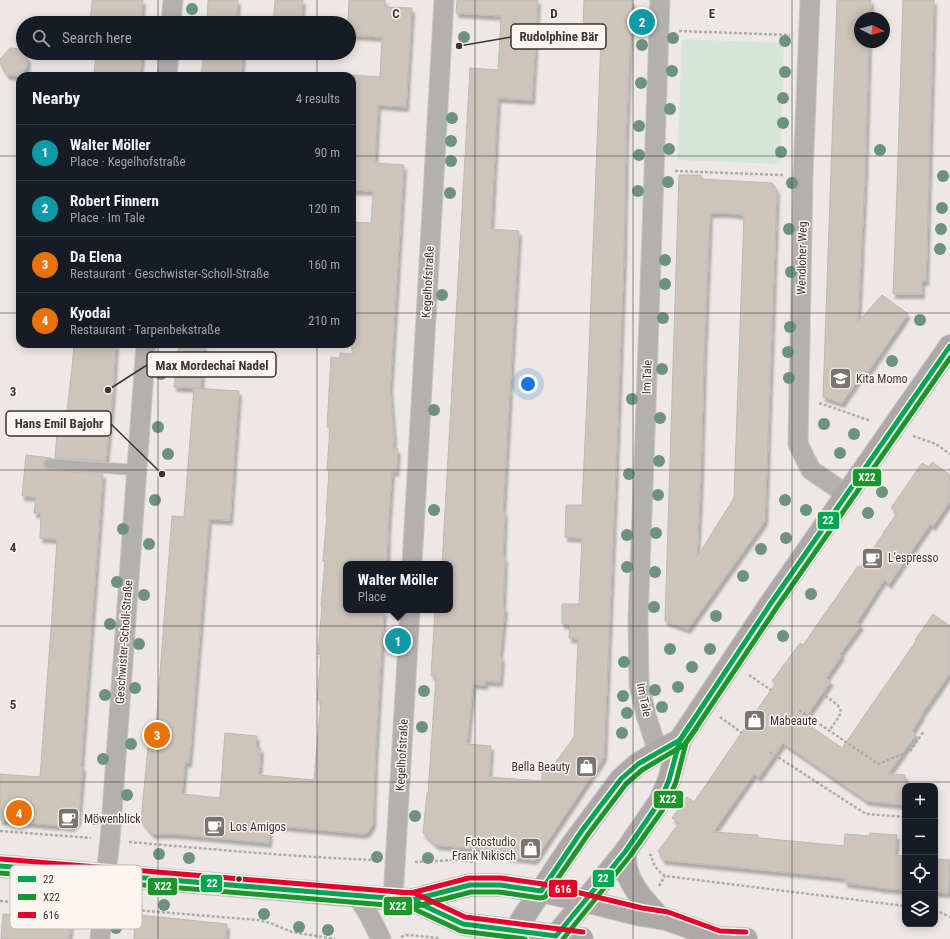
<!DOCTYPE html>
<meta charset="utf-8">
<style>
:root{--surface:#171b24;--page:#242831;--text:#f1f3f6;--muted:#9ea1a6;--line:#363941;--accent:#ea580c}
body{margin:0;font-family:"Roboto Condensed",sans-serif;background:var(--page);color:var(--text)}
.controls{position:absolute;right:12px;bottom:12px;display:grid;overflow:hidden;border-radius:8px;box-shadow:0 2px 10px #0003}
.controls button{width:36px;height:36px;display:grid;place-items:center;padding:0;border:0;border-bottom:1px solid var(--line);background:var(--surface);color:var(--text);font:20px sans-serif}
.compass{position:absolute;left:854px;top:12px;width:36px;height:36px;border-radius:50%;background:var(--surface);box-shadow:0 2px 10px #0003;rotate:95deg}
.you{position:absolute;left:528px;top:384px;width:14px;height:14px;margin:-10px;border:3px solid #fff;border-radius:50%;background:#1a73e8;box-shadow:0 0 0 6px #1a73e833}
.badge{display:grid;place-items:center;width:26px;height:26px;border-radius:50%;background:var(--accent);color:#fff;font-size:13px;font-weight:700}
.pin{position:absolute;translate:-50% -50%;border:2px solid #fff;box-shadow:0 1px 4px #0006}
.popup{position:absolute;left:343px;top:561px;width:110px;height:52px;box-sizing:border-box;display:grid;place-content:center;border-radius:8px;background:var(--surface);filter:drop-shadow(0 1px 3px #0005);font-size:13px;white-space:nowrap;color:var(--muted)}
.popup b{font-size:15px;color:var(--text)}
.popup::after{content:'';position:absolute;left:50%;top:100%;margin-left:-8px;border:8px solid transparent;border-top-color:var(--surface)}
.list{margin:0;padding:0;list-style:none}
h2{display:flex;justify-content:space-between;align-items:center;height:52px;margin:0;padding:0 16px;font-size:17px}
h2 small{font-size:13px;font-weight:400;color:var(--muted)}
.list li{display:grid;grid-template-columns:26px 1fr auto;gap:12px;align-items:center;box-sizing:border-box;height:56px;padding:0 16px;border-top:1px solid var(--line)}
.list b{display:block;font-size:15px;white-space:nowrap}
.list p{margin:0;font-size:13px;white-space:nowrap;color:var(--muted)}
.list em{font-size:13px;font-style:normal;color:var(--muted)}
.icon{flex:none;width:22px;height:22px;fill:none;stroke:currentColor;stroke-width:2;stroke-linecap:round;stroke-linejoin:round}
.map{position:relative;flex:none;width:950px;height:939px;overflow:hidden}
.search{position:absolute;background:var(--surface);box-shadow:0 2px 10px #0003;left:16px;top:16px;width:340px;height:44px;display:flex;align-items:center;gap:10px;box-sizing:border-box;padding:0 14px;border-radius:22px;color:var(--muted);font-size:15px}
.panel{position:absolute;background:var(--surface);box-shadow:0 2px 10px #0003;left:16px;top:72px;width:340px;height:276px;border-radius:12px}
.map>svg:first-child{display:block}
</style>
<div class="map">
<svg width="950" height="939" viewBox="0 0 950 939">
<defs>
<filter id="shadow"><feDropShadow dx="2.5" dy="4.5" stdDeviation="1" flood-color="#0004"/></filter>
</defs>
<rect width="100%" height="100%" fill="#ede8e6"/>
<polygon fill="#d5e6d9" points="682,39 784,43 780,164 677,160"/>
<g fill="#cdc4ba" stroke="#bcb9b7" fill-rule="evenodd" filter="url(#shadow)">
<polygon points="92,0 143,0 141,23 101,23 90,22"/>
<polygon points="208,0 238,0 236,23 207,23"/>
<polygon points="275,0 303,0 301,23 273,23"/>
<polygon points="349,0 385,0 385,7 412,8 406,107 378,105 375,163 404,165 390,390 394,438 393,448 398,449 396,472 392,471 388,529 387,564 346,564 346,610 384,610 375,760 373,824 368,832 363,834 270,825 269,843 175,834 152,834 141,821 150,726 156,726 172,516 184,517 194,388 239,391 230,520 209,519 192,729 189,763 185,762 182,794 220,798 225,733 257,736 256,748 261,748 259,775 314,780 321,700 317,700 321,655 318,654 322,606 321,606 325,561 323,561 327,515 326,515 329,471 327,470 330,427 327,427 331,357 340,358 340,353 352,354 352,222 371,223 373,191 352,190 352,75 380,77 382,37 349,35 349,23 348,23"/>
<polygon points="457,0 538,0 532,100 498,98 491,229 519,231 503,512 505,512 503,556 505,557 503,606 505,608 500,655 502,657 500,682 485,681 485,685 473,684 467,744 491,746 489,777 542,781 542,772 548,773 574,737 578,639 569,638 570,625 562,624 562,604 579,604 582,538 565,537 566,505 582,505 588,377 599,93 601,35 603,31 583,30 584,0 632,0 626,137 624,255 617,442 604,757 535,860 508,857 508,852 436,845 423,833 427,793 428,793 436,676 431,676 435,610 450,610 450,564 442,564 470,68 498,70 501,16 456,13"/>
<polygon points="837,0 871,0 870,18 860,18 860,42 869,42 865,176 858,322 882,295 908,314 863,379 860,377 842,403 823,397"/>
<polygon points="903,0 934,0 926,281 922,281 922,294 893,294 897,189"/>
<polygon points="10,48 21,49 23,53 24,53 28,58 27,68 19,76 7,75 0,63 0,59"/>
<polygon points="96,53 142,53 140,76 94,76"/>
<polygon points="204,53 243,53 241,76 201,76"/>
<path d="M 679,175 L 701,175 L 701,179 L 772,183 L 777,190 L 765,521 L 688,629 L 665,621 ZM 710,213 L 727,213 L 744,215 L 734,498 L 697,557 L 701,473 L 704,358 Z"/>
<polygon points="74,344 116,344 112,403 106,461 55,458 58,419 66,419 72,368"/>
<polygon points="179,344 204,344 201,388 174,387"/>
<polygon points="26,455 51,458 46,458 43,463 43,467 48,470 103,474 81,766 83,767 78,821 72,827 0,820 0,774 40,777 52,615 57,539 40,538 41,513 34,513 36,497 22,496"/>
<polygon points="932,462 950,475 950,501 933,526 930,524 889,584 884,580 857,622 861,625 840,654 842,655 826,678 831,681 803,721 842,748 916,641 915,640 933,614 950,626 950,673 921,715 922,715 912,731 916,734 888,774 905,775 905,805 867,801 783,743 759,777 754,774 713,832 757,835 760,838 844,846 845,834 869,836 870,833 897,835 895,855 905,856 905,890 879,888 879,887 845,883 845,878 663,860 658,851 679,823 672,818 687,797 694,802 775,684 772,681 800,643 803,645 858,566 860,567 884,533 883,533 897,513 891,508 922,463 929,467"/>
<polygon points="935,859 950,860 948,893 935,892"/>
<polygon points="3,914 71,920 69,939 1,939"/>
<polygon points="140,915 227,924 226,939 134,939 135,919 138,918"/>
</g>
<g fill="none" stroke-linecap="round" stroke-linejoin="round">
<defs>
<polyline id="lane" points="49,464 136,470"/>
<g id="street">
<polyline points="810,0 803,176 798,444 811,470 846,494"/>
<polyline points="171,23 173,0"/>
<polyline points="167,76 169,53"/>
<polyline points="412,564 444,0"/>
<polyline points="658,752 646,715 639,685 638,619 645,434 660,0"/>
<polyline points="357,896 369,915 381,939"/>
<polyline points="393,899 410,610"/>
<polyline points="100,939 102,908 110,840 146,344"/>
</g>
<g id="primary">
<path d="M 625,852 C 625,858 625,865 627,871 C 632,889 648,905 660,918"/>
<polyline points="0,866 393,899 412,900 470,885 500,885 541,891 585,901 641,915 666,919 719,938"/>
<polyline points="412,900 463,924 582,939"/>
<polyline points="509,939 571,846 621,779 638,764 658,752 680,740"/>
<polyline points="553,939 585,901 625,852 660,801 669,780 680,740 771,603 950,346"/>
<polyline points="715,939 719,938 746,939"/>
</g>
</defs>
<use href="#lane" stroke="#c8c5c3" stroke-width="12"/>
<use href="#street" stroke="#c8c5c3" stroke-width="21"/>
<use href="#primary" stroke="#c8c5c3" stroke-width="24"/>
<g stroke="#afadac" stroke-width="2.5" stroke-dasharray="3 2" stroke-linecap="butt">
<polyline points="679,31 790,35"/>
<polyline points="675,171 783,175"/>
<polyline points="819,403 871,421"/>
<polyline points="913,436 936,444 950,454"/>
<polyline points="749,675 771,690"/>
<path d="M 825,696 C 847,710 843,711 829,731"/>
<polyline points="799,710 878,764 910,751 924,731"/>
<polyline points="720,717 742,733"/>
<polyline points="770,752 866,814 905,817"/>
<polyline points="0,831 91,838"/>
<path d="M 129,842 C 211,849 293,857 376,860"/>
<path d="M 649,855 L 651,855 C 653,865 657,870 665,876 L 905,906"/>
<polyline points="415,862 454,860 474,862"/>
<polyline points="659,886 665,876"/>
<polyline points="0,901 55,906 83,906"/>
<polyline points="122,909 258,920 270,923 292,932 335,939"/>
<polyline points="935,910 950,917"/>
<polyline points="401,937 407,935 439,938"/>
</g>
<use href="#lane" stroke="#b2b1b0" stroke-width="10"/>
<use href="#street" stroke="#b2b1b0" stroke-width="19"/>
<use href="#primary" stroke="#aca9a8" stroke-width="22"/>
<defs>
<g id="bus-1">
<polyline points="0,866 412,900 463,924 556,936 625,852 660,801 669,780 680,740 771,603 950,346"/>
<polyline points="397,899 412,900 470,885 500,885 541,891 583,829 621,779 638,764 680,740 690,725"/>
</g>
<g id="bus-2">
<polyline points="0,873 410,907 461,931 525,939"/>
<polyline points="397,906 413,907 471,892 499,892 540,898 545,897 589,833 626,784 642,770 684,745 696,729"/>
<polyline points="563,939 630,856 666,805 676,782 686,743 777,607 950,358"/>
</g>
<g id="bus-3">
<polyline points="1,859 411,893 469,878 501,878 543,884 642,908 668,912 720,931 746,932"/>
<polyline points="397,892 414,893 465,917 583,932"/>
</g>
</defs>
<use href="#bus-1" stroke="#fdf5f1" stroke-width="8"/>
<use href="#bus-2" stroke="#fdf5f1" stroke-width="8"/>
<use href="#bus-3" stroke="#fdf5f1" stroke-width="8"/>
<use href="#bus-1" stroke="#00a651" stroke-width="5"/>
<use href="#bus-2" stroke="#1a962b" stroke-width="5"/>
<use href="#bus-3" stroke="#e4002b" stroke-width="5"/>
</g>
<g fill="#6e9280">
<circle cx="192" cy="9" r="6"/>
<circle cx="464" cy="37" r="6"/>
<circle cx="673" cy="38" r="6"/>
<circle cx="785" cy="41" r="6"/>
<circle cx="642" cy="45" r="6"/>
<circle cx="672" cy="71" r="6"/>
<circle cx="785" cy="72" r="6"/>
<circle cx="641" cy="83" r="6"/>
<circle cx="783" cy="98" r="6"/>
<circle cx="670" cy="109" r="6"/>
<circle cx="452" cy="118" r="6"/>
<circle cx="783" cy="123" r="6"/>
<circle cx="639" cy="126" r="6"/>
<circle cx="451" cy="141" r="6"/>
<circle cx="669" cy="149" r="6"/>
<circle cx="880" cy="150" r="6"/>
<circle cx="781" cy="152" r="6"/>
<circle cx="639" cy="155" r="6"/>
<circle cx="451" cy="161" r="6"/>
<circle cx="943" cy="176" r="6"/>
<circle cx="668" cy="182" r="6"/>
<circle cx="792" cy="183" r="6"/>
<circle cx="638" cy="191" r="6"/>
<circle cx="450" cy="193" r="6"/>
<circle cx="942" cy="208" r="6"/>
<circle cx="789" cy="229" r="6"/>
<circle cx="941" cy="229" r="6"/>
<circle cx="940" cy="249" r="6"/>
<circle cx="665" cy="260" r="6"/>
<circle cx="791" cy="272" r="6"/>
<circle cx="665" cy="284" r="6"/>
<circle cx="442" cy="295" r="6"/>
<circle cx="663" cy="318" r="6"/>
<circle cx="920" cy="320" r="6"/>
<circle cx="790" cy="327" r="6"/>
<circle cx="788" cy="352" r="6"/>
<circle cx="892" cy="361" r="6"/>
<circle cx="662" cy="369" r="6"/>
<circle cx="161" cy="374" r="6"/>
<circle cx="789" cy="378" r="6"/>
<circle cx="632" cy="399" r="6"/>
<circle cx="434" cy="410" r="6"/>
<circle cx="660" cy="418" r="6"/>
<circle cx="824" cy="424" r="6"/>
<circle cx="158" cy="427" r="6"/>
<circle cx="854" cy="434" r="6"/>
<circle cx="840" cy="453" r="6"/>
<circle cx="168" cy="454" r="6"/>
<circle cx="659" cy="461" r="6"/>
<circle cx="629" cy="474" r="6"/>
<circle cx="882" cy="492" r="6"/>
<circle cx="658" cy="495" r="6"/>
<circle cx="155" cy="500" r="6"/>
<circle cx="785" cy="500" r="6"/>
<circle cx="434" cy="510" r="6"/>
<circle cx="806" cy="510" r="6"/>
<circle cx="868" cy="513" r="6"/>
<circle cx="123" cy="529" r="6"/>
<circle cx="656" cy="533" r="6"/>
<circle cx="627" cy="535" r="6"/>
<circle cx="786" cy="538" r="6"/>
<circle cx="149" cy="544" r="6"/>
<circle cx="761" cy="549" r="6"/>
<circle cx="627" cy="567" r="6"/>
<circle cx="655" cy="572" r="6"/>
<circle cx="743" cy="576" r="6"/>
<circle cx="117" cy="582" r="6"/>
<circle cx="811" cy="594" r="6"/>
<circle cx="144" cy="595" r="6"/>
<circle cx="654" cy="607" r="6"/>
<circle cx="716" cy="616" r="6"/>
<circle cx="110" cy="624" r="6"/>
<circle cx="783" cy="636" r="6"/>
<circle cx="139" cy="644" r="6"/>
<circle cx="670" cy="649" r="6"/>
<circle cx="710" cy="649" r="6"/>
<circle cx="624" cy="662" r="6"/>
<circle cx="692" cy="667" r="6"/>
<circle cx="678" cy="687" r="6"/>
<circle cx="135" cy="688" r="6"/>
<circle cx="655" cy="690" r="6"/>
<circle cx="424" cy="691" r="6"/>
<circle cx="105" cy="695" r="6"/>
<circle cx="623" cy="696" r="6"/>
<circle cx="662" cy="707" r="6"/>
<circle cx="627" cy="713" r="6"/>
<circle cx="422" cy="727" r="6"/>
<circle cx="622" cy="733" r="6"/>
<circle cx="131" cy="744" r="6"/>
<circle cx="103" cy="759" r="6"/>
<circle cx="127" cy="795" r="6"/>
<circle cx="415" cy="816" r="6"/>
<circle cx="95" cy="819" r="6"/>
<circle cx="159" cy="854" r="6"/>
<circle cx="377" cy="857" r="6"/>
<circle cx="189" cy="858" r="6"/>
<circle cx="428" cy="858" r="6"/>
<circle cx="164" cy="905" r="6"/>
<circle cx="264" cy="914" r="6"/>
<circle cx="299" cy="927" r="6"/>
<circle cx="116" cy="928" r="6"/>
<circle cx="328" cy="930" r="6"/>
</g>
<path fill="none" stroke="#383533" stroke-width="1" stroke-opacity="0.55" d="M 158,0 L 158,23M 317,0 L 317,23M 475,0 L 475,939M 633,0 L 633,939M 792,0 L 792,939M 158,53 L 158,76M 317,53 L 317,76M 0,156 L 20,156M 352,156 L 950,156M 0,313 L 20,313M 352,313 L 950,313M 158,344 L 158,939M 317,344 L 317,939M 0,470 L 950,470M 0,626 L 950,626M 0,782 L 950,782"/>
<defs>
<symbol id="school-square" viewBox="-11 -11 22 22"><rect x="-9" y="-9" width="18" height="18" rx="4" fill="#777472" stroke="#fdf5f1"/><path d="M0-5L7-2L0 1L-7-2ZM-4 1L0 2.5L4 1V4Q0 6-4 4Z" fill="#fff"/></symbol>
<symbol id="cafe-square" viewBox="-11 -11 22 22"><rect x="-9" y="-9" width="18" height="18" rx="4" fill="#777472" stroke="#fdf5f1"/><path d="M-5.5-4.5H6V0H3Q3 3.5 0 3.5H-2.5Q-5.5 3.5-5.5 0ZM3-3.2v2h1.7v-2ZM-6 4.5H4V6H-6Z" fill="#fff"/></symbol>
<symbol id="shop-square" viewBox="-11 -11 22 22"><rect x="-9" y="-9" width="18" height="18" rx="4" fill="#777472" stroke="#fdf5f1"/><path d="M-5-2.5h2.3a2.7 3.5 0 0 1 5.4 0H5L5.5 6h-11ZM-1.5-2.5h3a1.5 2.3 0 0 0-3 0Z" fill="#fff"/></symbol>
</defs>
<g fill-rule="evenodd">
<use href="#school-square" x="828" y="366" width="25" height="25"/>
<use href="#cafe-square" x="860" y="546" width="25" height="25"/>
<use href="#shop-square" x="742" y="708" width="25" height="25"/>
<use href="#shop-square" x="574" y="754" width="25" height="25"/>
<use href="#cafe-square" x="56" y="806" width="25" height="25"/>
<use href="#cafe-square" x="202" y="814" width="25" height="25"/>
<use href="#shop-square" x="518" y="836" width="25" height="25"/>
</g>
<circle fill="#383533" stroke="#fdf5f1" stroke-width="1.5" cx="239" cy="879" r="3.5"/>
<g text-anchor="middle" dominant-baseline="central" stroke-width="3" stroke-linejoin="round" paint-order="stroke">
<g font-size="12" fill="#383533" stroke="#fdf5f1">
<text transform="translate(802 258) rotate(-89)">Wendloher Weg</text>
<text transform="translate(428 282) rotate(-87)">Kegelhofstraße</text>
<text transform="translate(647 377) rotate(-88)">Im Tale</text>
<text transform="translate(124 642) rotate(-86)">Geschwister-Scholl-Straße</text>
<text transform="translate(644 700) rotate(78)">Im Tale</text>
<text transform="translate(402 755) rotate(-87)">Kegelhofstraße</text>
</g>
<g font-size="12" fill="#383533" stroke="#fdf5f1" text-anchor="start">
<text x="856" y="379">Kita Momo</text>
<text x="888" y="558">L'espresso</text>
<text x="770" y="721">Mabeaute</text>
<text x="570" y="767" text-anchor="end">Bella Beauty</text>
<text x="84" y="819">Möwenblick</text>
<text x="230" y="827">Los Amigos</text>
<text x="516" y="842" text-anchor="end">Fotostudio<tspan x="516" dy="14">Frank Nikisch</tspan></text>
</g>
</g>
<rect x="10" y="865" width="132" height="64" rx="6" fill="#fdf5f1" stroke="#c2bbb8" stroke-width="1"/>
<rect x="18" y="876" width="18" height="6" fill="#00a651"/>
<rect x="18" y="894" width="18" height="6" fill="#1a962b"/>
<rect x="18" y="912" width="18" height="6" fill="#e4002b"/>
<g font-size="11" fill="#383533">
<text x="43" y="883">22</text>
<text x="43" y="901">X22</text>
<text x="43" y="919">616</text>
</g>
<g font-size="13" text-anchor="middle" font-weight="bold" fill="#383533" stroke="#fdf5f1" stroke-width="3" stroke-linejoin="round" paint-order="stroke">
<text x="396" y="18">C</text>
<text x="554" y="18">D</text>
<text x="712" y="18">E</text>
<text x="13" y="396">3</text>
<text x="13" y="552">4</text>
<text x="13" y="709">5</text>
</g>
<path fill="none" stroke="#383533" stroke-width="1.5" d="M459 46L511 37M108 390L147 365M162 474L111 424"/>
<g fill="#383533" stroke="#fdf5f1" stroke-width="1.5">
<circle cx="459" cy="46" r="4"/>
<circle cx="108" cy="390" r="4"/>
<circle cx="162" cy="474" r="4"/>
</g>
<g fill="#fdf5f1" stroke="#383533" stroke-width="1.5">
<rect x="511" y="24" width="95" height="25" rx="4"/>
<rect x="147" y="352" width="129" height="25" rx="4"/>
<rect x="6" y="411" width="105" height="25" rx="4"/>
</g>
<g font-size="13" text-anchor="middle" font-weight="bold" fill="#383533">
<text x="559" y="41">Rudolphine Bär</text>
<text x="212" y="370">Max Mordechai Nadel</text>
<text x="59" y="428">Hans Emil Bajohr</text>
</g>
<g stroke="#fdf5f1" stroke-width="1.5">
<rect x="852" y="468" width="30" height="19" rx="4" fill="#1a962b"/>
<rect x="817" y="511" width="23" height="19" rx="4" fill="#00a651"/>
<rect x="653" y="790" width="31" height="19" rx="4" fill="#1a962b"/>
<rect x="592" y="869" width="23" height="19" rx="4" fill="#00a651"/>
<rect x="200" y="874" width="23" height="19" rx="4" fill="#00a651"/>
<rect x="147" y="877" width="31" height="19" rx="4" fill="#1a962b"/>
<rect x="548" y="879" width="30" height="19" rx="4" fill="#e4002b"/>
<rect x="383" y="896" width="30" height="20" rx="4" fill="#1a962b"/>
</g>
<g font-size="11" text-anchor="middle" font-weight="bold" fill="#fff">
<text x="867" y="481">X22</text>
<text x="828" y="524">22</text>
<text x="668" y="803">X22</text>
<text x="603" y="882">22</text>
<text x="212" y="887">22</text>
<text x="163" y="890">X22</text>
<text x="563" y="893">616</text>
<text x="398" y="910">X22</text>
</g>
</svg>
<div class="controls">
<button>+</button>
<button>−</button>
<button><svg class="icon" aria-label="locate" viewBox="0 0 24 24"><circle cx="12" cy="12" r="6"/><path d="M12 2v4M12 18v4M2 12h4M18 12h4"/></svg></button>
<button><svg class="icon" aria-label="layers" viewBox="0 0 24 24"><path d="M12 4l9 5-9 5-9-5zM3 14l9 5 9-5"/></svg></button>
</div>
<svg class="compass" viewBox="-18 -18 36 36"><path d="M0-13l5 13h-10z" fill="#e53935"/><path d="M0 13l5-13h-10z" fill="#9ea1a6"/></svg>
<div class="you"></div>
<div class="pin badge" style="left:398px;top:641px;background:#0f9aa8">1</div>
<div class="popup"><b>Walter Möller</b>Place</div>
<div class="pin badge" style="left:642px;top:22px;background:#0f9aa8">2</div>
<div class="pin badge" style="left:157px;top:735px;background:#e8710a">3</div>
<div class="pin badge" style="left:19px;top:813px;background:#e8710a">4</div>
<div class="search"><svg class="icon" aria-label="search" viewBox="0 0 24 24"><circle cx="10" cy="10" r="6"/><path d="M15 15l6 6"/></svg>Search here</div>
<section class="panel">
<h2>Nearby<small>4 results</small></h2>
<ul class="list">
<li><span class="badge" style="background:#0f9aa8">1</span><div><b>Walter Möller</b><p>Place · Kegelhofstraße</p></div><em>90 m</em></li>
<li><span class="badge" style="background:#0f9aa8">2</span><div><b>Robert Finnern</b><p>Place · Im Tale</p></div><em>120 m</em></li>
<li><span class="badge" style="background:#e8710a">3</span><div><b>Da Elena</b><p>Restaurant · Geschwister-Scholl-Straße</p></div><em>160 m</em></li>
<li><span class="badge" style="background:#e8710a">4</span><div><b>Kyodai</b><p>Restaurant · Tarpenbekstraße</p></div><em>210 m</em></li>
</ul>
</section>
</div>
